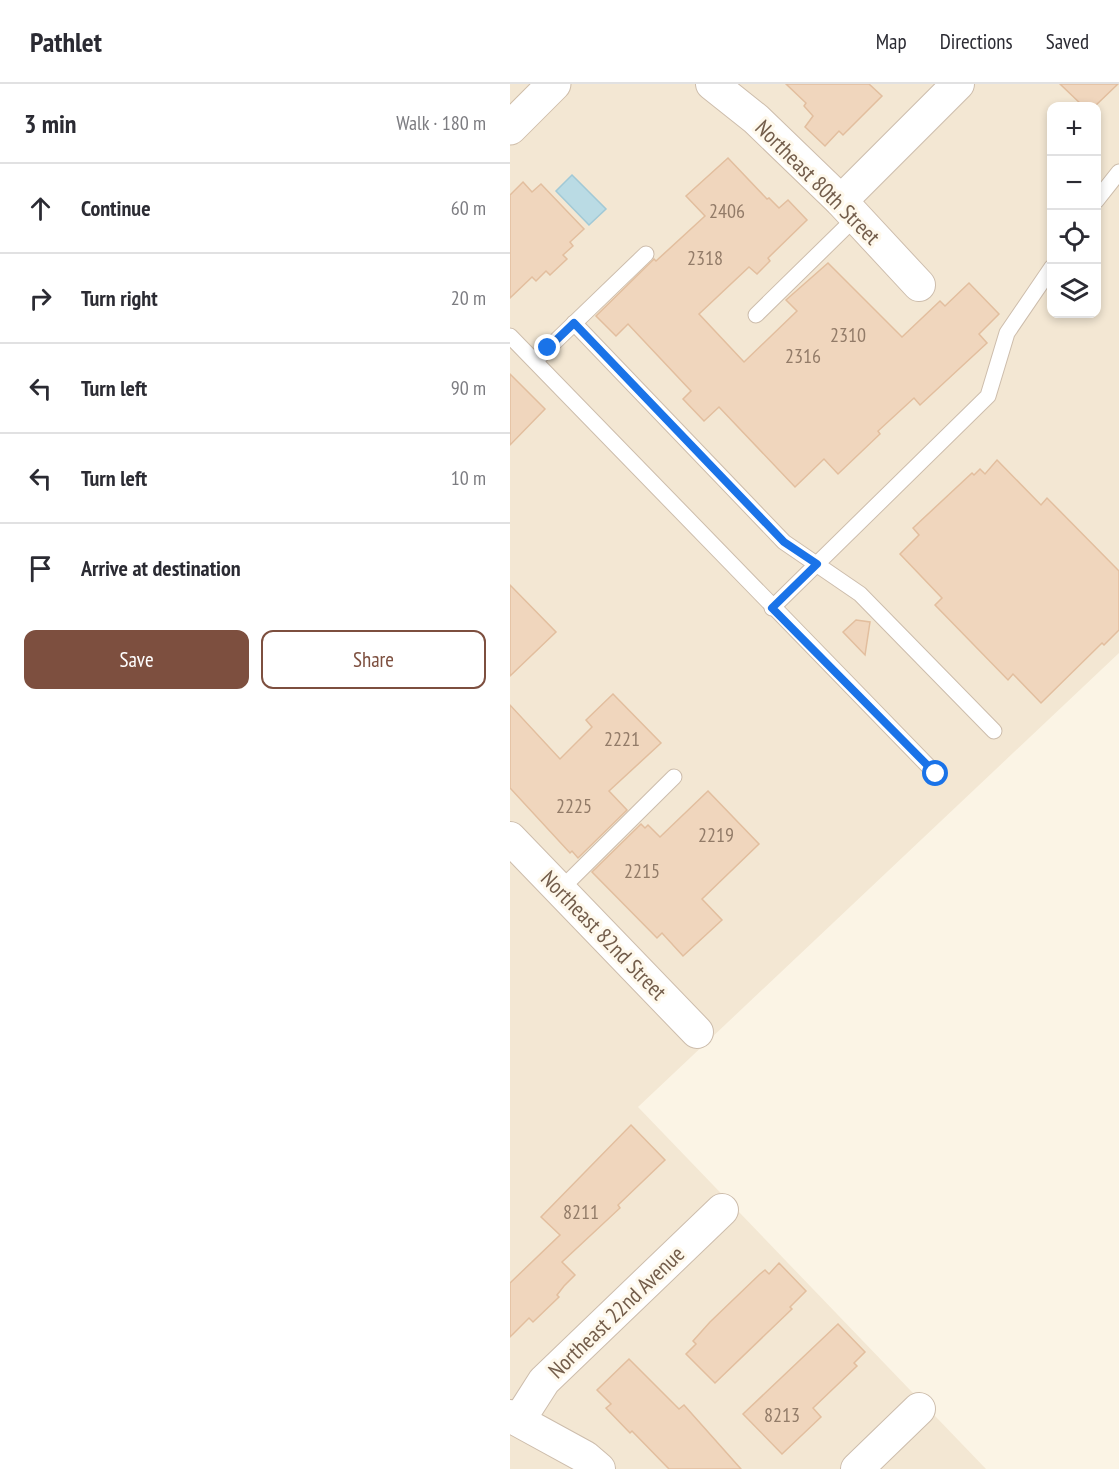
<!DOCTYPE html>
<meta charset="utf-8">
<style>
:root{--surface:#fff;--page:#f2f2f3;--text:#2b2b33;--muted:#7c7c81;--line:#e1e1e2;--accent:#7d4f3f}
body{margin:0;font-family:"PT Sans Narrow",sans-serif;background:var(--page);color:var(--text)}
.controls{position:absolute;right:18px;top:18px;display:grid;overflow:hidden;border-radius:12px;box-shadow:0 3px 9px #0003}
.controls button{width:54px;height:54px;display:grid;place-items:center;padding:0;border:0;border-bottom:2px solid var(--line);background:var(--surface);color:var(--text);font:30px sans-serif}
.stop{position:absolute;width:18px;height:18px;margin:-14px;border:4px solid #1a73e8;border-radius:50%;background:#fff}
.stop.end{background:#1a73e8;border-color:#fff;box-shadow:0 2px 6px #0008}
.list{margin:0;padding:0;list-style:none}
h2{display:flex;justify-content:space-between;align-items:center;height:78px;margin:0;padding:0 24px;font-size:26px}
h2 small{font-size:20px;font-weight:400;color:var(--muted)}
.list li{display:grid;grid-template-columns:39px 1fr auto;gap:18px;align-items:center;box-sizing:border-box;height:90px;padding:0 24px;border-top:2px solid var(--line)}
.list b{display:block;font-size:22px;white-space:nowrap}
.list em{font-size:20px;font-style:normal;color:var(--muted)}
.actions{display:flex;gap:12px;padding:18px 24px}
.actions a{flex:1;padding:14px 0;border:2px solid var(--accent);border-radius:12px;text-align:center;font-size:21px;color:var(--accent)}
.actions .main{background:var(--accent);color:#fff}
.icon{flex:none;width:33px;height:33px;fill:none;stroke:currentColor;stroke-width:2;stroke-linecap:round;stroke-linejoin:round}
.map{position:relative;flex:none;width:609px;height:1385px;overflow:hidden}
header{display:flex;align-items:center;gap:36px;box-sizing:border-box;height:84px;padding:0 30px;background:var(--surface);border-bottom:2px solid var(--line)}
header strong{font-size:28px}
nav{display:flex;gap:33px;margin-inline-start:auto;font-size:21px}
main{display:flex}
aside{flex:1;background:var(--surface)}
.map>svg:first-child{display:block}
</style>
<header>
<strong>Pathlet</strong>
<nav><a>Map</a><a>Directions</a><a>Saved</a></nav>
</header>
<main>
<aside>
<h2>3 min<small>Walk · 180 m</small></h2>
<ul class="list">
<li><svg class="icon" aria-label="ahead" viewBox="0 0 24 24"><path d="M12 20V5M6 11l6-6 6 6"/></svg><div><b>Continue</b></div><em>60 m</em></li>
<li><svg class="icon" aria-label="right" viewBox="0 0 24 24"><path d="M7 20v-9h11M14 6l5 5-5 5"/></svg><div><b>Turn right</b></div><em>20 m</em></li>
<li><svg class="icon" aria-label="left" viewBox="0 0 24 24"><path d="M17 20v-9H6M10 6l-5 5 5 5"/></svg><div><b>Turn left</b></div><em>90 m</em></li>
<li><svg class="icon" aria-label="left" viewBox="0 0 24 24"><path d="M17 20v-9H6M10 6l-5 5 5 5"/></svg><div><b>Turn left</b></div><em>10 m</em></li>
<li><svg class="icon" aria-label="arrive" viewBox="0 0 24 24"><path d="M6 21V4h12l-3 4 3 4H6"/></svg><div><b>Arrive at destination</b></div></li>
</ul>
<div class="actions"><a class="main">Save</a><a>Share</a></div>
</aside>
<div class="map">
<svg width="609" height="1385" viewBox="0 0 609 1385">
<rect width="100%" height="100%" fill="#fbf4e5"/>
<path fill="#f3e7d3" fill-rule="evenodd" d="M 0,0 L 609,0 L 609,569 L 128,1023 L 476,1385 L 0,1385 ZM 542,22 L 586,22 L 586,230 L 542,230 Z"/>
<polygon fill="#badbe4" stroke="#a1c9d6" stroke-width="1.5" points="62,91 96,125 79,141 46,107"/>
<g fill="#f0d6bd" stroke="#e2be9e" stroke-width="1.5">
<polygon points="276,0 359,0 372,12 333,51 329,47 315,62 295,43 303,32 294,22 296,19"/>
<polygon points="550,0 608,0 585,22 573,22"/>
<polygon points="218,74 257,115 259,114 269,124 278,116 297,136 258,174 260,177 247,190 239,183 189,230 234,278 287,227 276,216 318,179 392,253 430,217 435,222 459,199 489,230 469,250 477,259 410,321 404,314 368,347 370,350 328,390 314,375 285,403 209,323 194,337 173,315 181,307 118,240 106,252 86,232 144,175 146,177 195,132 176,112"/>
<polygon points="13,98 22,108 31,100 74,145 60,158 63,162 53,171 57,175 40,191 36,187 26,197 22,193 0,214 0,111"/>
<polygon points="0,290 35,325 0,361"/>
<polygon points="487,376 531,421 537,414 609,487 609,546 594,561 592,559 531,619 503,590 498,596 425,521 432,514 390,470 409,451 403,444 462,389 464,391 470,385 475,390"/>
<polygon points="0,501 46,548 0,592"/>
<polygon points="346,536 360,538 355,571 333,548"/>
<polygon points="103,610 151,659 99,707 117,726 68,774 62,767 60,769 0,704 0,621 50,675 82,643 76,636"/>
<polygon points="198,707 249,760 192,815 212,836 173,872 152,849 147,854 82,788 131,740 135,744 138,741 150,753"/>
<polygon points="121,1041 155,1076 108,1121 110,1124 52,1178 65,1191 54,1202 47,1211 49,1213 23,1238 19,1234 0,1253 0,1199 50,1151 31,1133"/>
<polygon points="269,1179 296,1207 280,1223 282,1225 205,1299 176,1270 186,1260 183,1257 200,1238 250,1190 255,1186 259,1190"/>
<polygon points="328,1240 355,1268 344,1279 347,1282 303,1324 311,1333 272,1370 233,1330"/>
<polygon points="119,1275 169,1325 174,1321 231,1385 159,1385 122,1347 120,1349 96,1324 101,1320 87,1306"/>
</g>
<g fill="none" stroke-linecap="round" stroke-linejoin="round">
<defs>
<g id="lane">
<polyline points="586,117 609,88"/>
<polyline points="246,231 346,133"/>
<polyline points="64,239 274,458 350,510 484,647"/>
<polyline points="0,252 426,690"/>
<polyline points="25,277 136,170"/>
<polyline points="262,524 478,312 497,249 542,183"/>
<polyline points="50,806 164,693"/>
</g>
<g id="street">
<polyline points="202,0 246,35 331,117 409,201"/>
<polyline points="331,117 448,0"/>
<polyline points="0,754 187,948"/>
<polyline points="0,1332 75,1373 89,1385"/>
<polyline points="9,1336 34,1297 212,1126"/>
<polyline points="347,1385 409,1325"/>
</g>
<polyline id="secondary" points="0,44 44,0"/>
</defs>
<use href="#lane" stroke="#cdbdac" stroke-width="17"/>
<use href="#street" stroke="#cdbdac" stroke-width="34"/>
<use href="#secondary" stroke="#cfbda9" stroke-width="35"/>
<use href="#lane" stroke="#fff" stroke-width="15"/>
<use href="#street" stroke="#fff" stroke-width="32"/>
<use href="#secondary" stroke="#fff" stroke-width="33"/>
</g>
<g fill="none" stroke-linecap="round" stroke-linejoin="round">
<polyline stroke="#1a73e8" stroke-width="8" points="38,264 64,239 274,458 307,480 262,524 426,690"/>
</g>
<g text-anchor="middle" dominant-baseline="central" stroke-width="6" stroke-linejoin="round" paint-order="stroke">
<g font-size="20" fill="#927b68">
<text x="217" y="127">2406</text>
<text x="195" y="174">2318</text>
<text x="338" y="251">2310</text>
<text x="293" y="272">2316</text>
<text x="112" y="655">2221</text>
<text x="64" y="722">2225</text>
<text x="206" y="751">2219</text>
<text x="132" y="787">2215</text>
<text x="71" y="1128">8211</text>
<text x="272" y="1331">8213</text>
</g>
<g font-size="22" fill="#735d4b" stroke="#fef8eb">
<text transform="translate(308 98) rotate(45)">Northeast 80th Street</text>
<text transform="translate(94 851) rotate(46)">Northeast 82nd Street</text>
<text transform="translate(106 1228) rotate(-44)">Northeast 22nd Avenue</text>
</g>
</g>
</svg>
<div class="controls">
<button>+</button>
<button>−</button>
<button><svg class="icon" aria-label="locate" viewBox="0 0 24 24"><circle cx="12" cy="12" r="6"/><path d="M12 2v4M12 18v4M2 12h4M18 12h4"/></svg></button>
<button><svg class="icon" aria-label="layers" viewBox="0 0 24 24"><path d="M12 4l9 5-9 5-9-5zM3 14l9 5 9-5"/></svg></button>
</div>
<div class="stop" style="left:426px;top:690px"></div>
<div class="stop end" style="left:38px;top:264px"></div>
</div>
</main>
